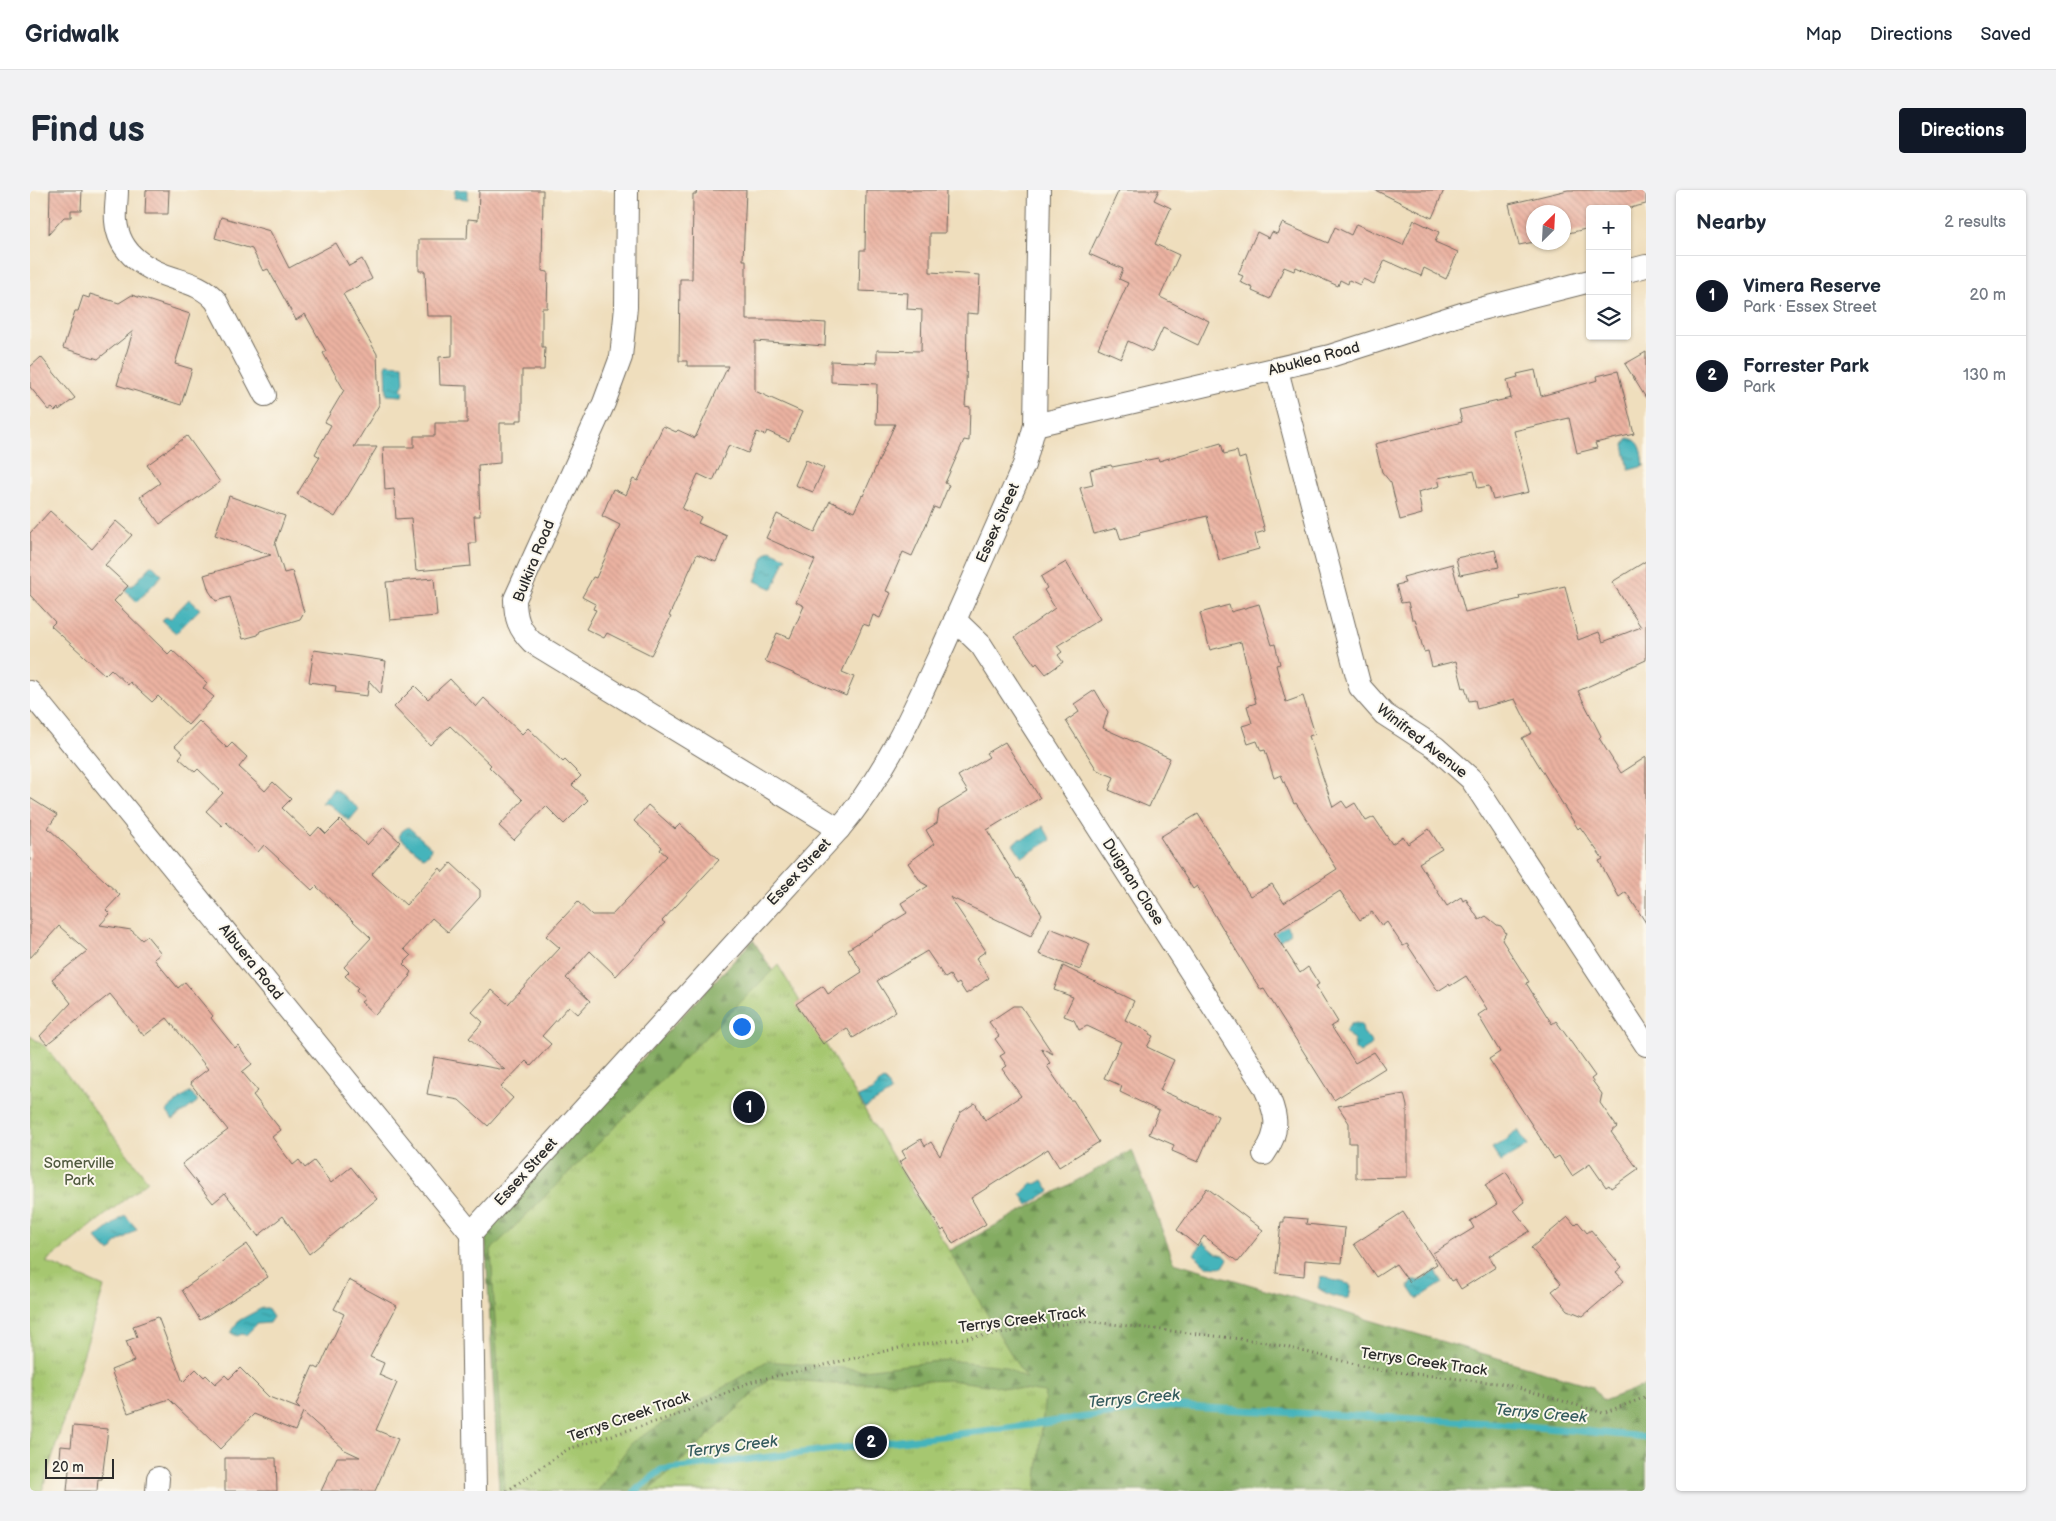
<!DOCTYPE html>
<meta charset="utf-8">
<style>
:root{--surface:#fff;--page:#f2f2f3;--text:#1f2937;--muted:#747a83;--line:#e0e1e3;--accent:#111827}
body{margin:0;font-family:"Balsamiq Sans",sans-serif;background:var(--page);color:var(--text)}
.controls{position:absolute;right:15px;top:15px;display:grid;overflow:hidden;border-radius:5px;box-shadow:0 1px 4px #0004}
.controls button{width:45px;height:45px;display:grid;place-items:center;padding:0;border:0;border-bottom:1px solid var(--line);background:var(--surface);color:var(--text);font:25px sans-serif}
.compass{position:absolute;left:1496px;top:15px;width:45px;height:45px;border-radius:50%;background:var(--surface);box-shadow:0 1px 4px #0004;rotate:24deg}
.scale{position:absolute;left:15px;bottom:12px;width:69px;box-sizing:border-box;padding-left:5px;border:2px solid #2b2b2b;border-top:0;font-size:14px;line-height:18px;white-space:nowrap;color:#2b2b2b;-webkit-text-stroke:4px #fbf7ec;paint-order:stroke}
.you{position:absolute;left:711px;top:836px;width:18px;height:18px;margin:-12px;border:4px solid #fff;border-radius:50%;background:#1a73e8;box-shadow:0 0 0 8px #1a73e833}
.badge{display:grid;place-items:center;width:32px;height:32px;border-radius:50%;background:var(--accent);color:#fff;font-size:16px;font-weight:700}
.pin{position:absolute;translate:-50% -50%;border:2px solid #fff;box-shadow:0 1px 5px #0006}
.list{margin:0;padding:0;list-style:none}
h2{display:flex;justify-content:space-between;align-items:center;height:65px;margin:0;padding:0 20px;font-size:21px}
h2 small{font-size:16px;font-weight:400;color:var(--muted)}
.list li{display:grid;grid-template-columns:32px 1fr auto;gap:15px;align-items:center;box-sizing:border-box;height:80px;padding:0 20px;border-top:1px solid var(--line)}
.list b{display:block;font-size:19px;white-space:nowrap}
.list p{margin:0;font-size:16px;white-space:nowrap;color:var(--muted)}
.list em{font-size:16px;font-style:normal;color:var(--muted)}
.icon{flex:none;width:28px;height:28px;fill:none;stroke:currentColor;stroke-width:2;stroke-linecap:round;stroke-linejoin:round}
.map{position:relative;flex:none;width:1616px;height:1301px;overflow:hidden;border-radius:5px}
header{display:flex;align-items:center;gap:30px;box-sizing:border-box;height:70px;padding:0 25px;background:var(--surface);border-bottom:1px solid var(--line)}
header strong{font-size:24px}
nav{display:flex;gap:28px;margin-inline-start:auto;font-size:18px}
.intro{display:flex;align-items:center;justify-content:space-between;box-sizing:border-box;height:120px;padding:0 30px}
h1{margin:0;font-size:35px}
.button{padding:12px 22px;border-radius:5px;background:var(--accent);color:#fff;font-size:18px;font-weight:700}
main{display:flex;gap:30px;padding:0 30px}
aside{flex:1;background:var(--surface);border-radius:5px;box-shadow:0 1px 4px #0004}
.map>svg:first-child{display:block}
</style>
<header>
<strong>Gridwalk</strong>
<nav><a>Map</a><a>Directions</a><a>Saved</a></nav>
</header>
<div class="intro"><h1>Find us</h1><a class="button">Directions</a></div>
<main>
<div class="map">
<svg width="1616" height="1301" viewBox="0 0 1616 1301">
<defs>
<pattern id="forest-firs" width="22" height="20" patternUnits="userSpaceOnUse" patternTransform="scale(1.25)"><rect width="22" height="20" fill="#84ac62"/><path d="M5 1l3.5 6h-7zM16 11l3.5 6h-7z" fill="#6c8c51"/></pattern>
<pattern id="park-tufts" width="24" height="20" patternUnits="userSpaceOnUse" patternTransform="scale(1.25)"><rect width="24" height="20" fill="#a6c76f"/><path d="M3 7l-1-3M5 7V3M7 7l1-3M15 17l-1-3M17 17v-4M19 17l1-3" fill="none" stroke="#8fab60"/></pattern>
<pattern id="water-ripples" width="26" height="14" patternUnits="userSpaceOnUse" patternTransform="scale(1.25)"><rect width="26" height="14" fill="#44b4bb"/><path d="M2 4q2-2 4 0t4 0M15 11q2-2 4 0t4 0" fill="none" stroke="#399398"/></pattern>
<pattern id="building-back-hatch" width="6" height="6" patternUnits="userSpaceOnUse" patternTransform="scale(1.25)"><rect width="6" height="6" fill="#ebb2a1"/><path d="M-1 5l2 2M0 0l6 6M5-1l2 2" fill="none" stroke="#ca998b"/></pattern>
</defs>
<rect width="100%" height="100%" fill="#fbf7ec"/>
<filter id="ink" filterUnits="userSpaceOnUse"><feTurbulence type="fractalNoise" baseFrequency=".02" numOctaves="2"/><feDisplacementMap in="SourceGraphic" scale="10" xChannelSelector="R" yChannelSelector="G"/><feConvolveMatrix kernelMatrix="1 2 1 2 8 2 1 2 1" color-interpolation-filters="sRGB"/></filter>
<filter id="wash" filterUnits="userSpaceOnUse"><feTurbulence type="fractalNoise" baseFrequency=".0096" numOctaves="4" result="noise"/><feDisplacementMap in="SourceGraphic" scale="20" xChannelSelector="R" yChannelSelector="G"/><feGaussianBlur stdDeviation="1.12" result="paint"/><feColorMatrix in="noise" values="0 0 0 0 0 0 0 0 0 0 0 0 0 0 0 0 0 1.4 0 .05"/><feComposite in="paint" operator="in"/></filter>
<g filter="url(#wash)">
<rect width="100%" height="100%" fill="#efdebd"/>
<polygon fill="url(#forest-firs)" stroke="#586c46" points="723,750 919,1061 1102,960 1144,1072 1562,1196 1573,1211 1616,1195 1616,1301 469,1301 455,1038"/>
<g fill="url(#park-tufts)" stroke="#68794d">
<polygon points="748,775 996,1189 975,1176 917,1170 834,1180 737,1171 602,1252 568,1301 475,1301 461,1060"/>
<polygon points="0,846 16,857 118,991 16,1072 74,1097 12,1301 0,1301"/>
<polygon points="740,1188 810,1194 920,1190 1015,1203 1006,1301 619,1301"/>
</g>
<g fill="url(#water-ripples)" stroke="#387073">
<polygon points="425,0 438,0 438,9 424,8"/>
<polygon points="356,174 373,175 374,193 371,199 374,202 372,206 357,205"/>
<path d="M 1598,248 C 1613,250 1612,264 1614,276 L 1599,280 L 1594,255 Z"/>
<polygon points="740,360 756,367 743,399 725,391 735,364"/>
<polygon points="122,375 132,385 107,412 95,400 99,395 102,396"/>
<polygon points="159,409 170,419 146,443 132,431 136,427 140,429"/>
<polygon points="304,598 329,619 319,631 299,614 291,613"/>
<path d="M 1013,636 L 1021,650 L 992,667 L 983,654 L 988,649 C 999,649 1005,641 1013,636 Z"/>
<polygon points="378,637 401,657 399,664 393,667 369,647 372,641"/>
<polygon points="1251,728 1261,743 1235,760"/>
<polygon points="1327,833 1332,836 1333,842 1342,853 1341,856 1330,863 1325,859 1324,851 1315,841 1321,834"/>
<polygon points="854,890 859,895 861,902 835,918 828,907 842,901 851,891"/>
<polygon points="159,902 167,909 167,912 143,930 136,921"/>
<polygon points="1488,940 1498,956 1471,972 1462,958 1478,949 1479,946"/>
<polygon points="1013,990 1020,1001 998,1015 991,1004 1002,993 1006,994"/>
<polygon points="95,1025 107,1039 84,1055 84,1058 80,1062 78,1059 77,1060 66,1048"/>
<polygon points="1173,1052 1186,1063 1194,1065 1198,1069 1193,1077 1176,1076 1164,1064"/>
<polygon points="1406,1081 1413,1093 1387,1109 1379,1097 1383,1091 1392,1090"/>
<path d="M 1298,1087 L 1302,1090 L 1319,1094 L 1321,1097 L 1319,1108 C 1310,1109 1295,1104 1288,1098 L 1290,1088 Z"/>
<polygon points="232,1118 237,1118 243,1127 239,1133 227,1134 216,1145 212,1144 207,1146 201,1143 208,1131"/>
</g>
<g fill="none" stroke-linecap="round" stroke-linejoin="round">
<polyline stroke="#44b4bb" stroke-width="7" points="605,1301 631,1280 977,1238 1135,1216 1462,1233 1616,1247"/>
</g>
<g id="blocks">
<g fill="url(#building-back-hatch)">
<polygon points="20,0 52,0 51,20 41,20 41,27 34,27 19,44"/>
<polygon points="116,0 139,0 138,24 115,24"/>
<polygon points="449,0 513,0 512,81 518,82 517,118 512,118 512,157 515,157 514,180 492,180 492,230 486,230 486,233 470,233 470,273 448,275 450,326 444,326 446,353 439,353 441,376 386,381 381,328 366,329 364,299 355,300 353,257 384,257 384,246 405,246 405,233 437,233 437,196 410,195 409,167 422,166 422,126 397,126 395,81 389,81 389,49 437,49 438,29 448,30"/>
<polygon points="667,0 716,0 713,70 716,70 716,130 750,130 796,133 795,156 725,151 725,201 772,222 759,251 737,241 735,245 727,242 718,263 699,255 683,291 668,284 652,319 671,327 668,333 697,346 686,372 667,364 639,426 641,427 621,465 577,443 574,448 556,439 566,420 563,419 565,414 552,407 563,387 566,388 590,335 572,326 583,299 596,305 603,289 608,291 633,236 646,242 648,240 665,248 698,176 657,176 657,171 649,171 650,89 662,89 663,4 666,4"/>
<polygon points="836,0 916,0 915,43 900,43 900,82 950,85 948,124 937,123 936,203 935,216 940,217 939,251 934,250 915,293 919,295 909,319 904,317 882,366 873,362 856,401 861,403 850,428 843,425 839,436 833,434 812,482 824,487 816,506 735,471 747,443 760,448 774,416 766,412 785,370 736,348 747,324 785,342 800,311 824,322 832,305 833,306 865,234 846,234 847,194 801,192 801,171 847,173 847,160 891,161 892,120 877,119 878,103 829,101 830,60 835,60"/>
<polygon points="1089,0 1129,0 1124,10 1141,18 1125,54 1149,65 1130,107 1179,131 1168,155 1133,138 1122,162 1098,151 1091,168 1068,158 1098,93 1089,89 1093,79 1059,64"/>
<polygon points="1345,0 1414,0 1402,28"/>
<polygon points="1538,0 1616,0 1616,14 1596,19 1560,19 1560,38 1534,44 1534,22 1504,22 1504,52 1489,55 1479,14"/>
<polygon points="191,27 240,41 259,78 306,53 319,76 332,69 342,89 313,104 347,164 349,215 324,257 347,257 305,327 267,304 290,267 285,264 301,235 295,232 314,200 293,163 296,161 275,124 266,130 238,79 233,81 222,59 185,48"/>
<polygon points="1384,30 1409,42 1405,52 1428,62 1416,89 1394,78 1391,86 1355,70 1344,94 1333,89 1330,95 1319,90 1318,94 1310,90 1308,96 1266,77 1264,81 1254,77 1240,109 1222,101 1223,98 1210,92 1213,86 1208,84 1227,42 1239,48 1242,42 1247,44 1252,33 1298,53 1305,37 1321,45 1326,34 1373,55"/>
<polygon points="60,104 89,113 102,105 160,124 145,174 162,179 151,215 87,195 103,141 68,169 33,158 45,121 48,121 53,106 59,108"/>
<polygon points="1616,162 1616,208 1595,174"/>
<polygon points="11,167 45,208 29,220 28,218 25,221 22,218 19,220 0,197 0,177"/>
<polygon points="1505,180 1511,206 1568,190 1567,186 1588,181 1604,244 1565,253 1567,258 1547,263 1539,228 1484,241 1499,302 1463,310 1459,296 1448,298 1444,281 1408,288 1410,296 1388,302 1392,324 1370,330 1361,293 1352,282 1345,254 1432,232 1429,220 1481,208 1477,190 1488,187 1487,184"/>
<polygon points="157,246 190,292 130,334 110,307 130,293 117,275"/>
<polygon points="1191,253 1194,264 1207,261 1209,269 1215,267 1235,341 1225,344 1229,359 1189,370 1177,326 1109,343 1110,345 1091,350 1087,338 1064,344 1050,298 1063,295 1060,280 1081,275 1082,277 1128,268 1129,271"/>
<polygon points="776,270 794,278 783,302 765,295"/>
<polygon points="199,306 255,326 245,354 254,383 262,381 274,422 270,429 230,441 228,445 213,449 200,407 186,411 179,401 174,385 241,365 185,345"/>
<polygon points="20,321 62,359 86,331 102,345 75,375 98,396 84,411 138,464 142,460 177,493 173,498 184,507 158,535 128,506 122,512 100,492 98,495 81,479 75,485 21,436 25,432 0,405 0,343"/>
<polygon points="1465,360 1469,377 1430,385 1426,368"/>
<polygon points="1616,371 1616,470 1548,501 1571,546 1569,548 1591,583 1616,567 1616,733 1596,702 1589,707 1569,671 1573,669 1550,637 1548,639 1502,564 1501,565 1492,548 1502,543 1485,509 1447,519 1445,510 1439,511 1435,497 1433,498 1426,471 1402,477 1398,461 1394,462 1385,429 1382,429 1378,412 1371,413 1366,395 1375,393 1373,387 1422,374 1435,422 1490,409 1489,406 1535,396 1548,450 1569,442 1573,452 1611,437 1582,392"/>
<polygon points="1036,372 1070,429 1027,456 1032,462 1028,465 1033,472 1016,484 1007,473 1005,475 985,447 1025,418 1014,400 1017,398 1011,387"/>
<polygon points="404,388 407,426 360,430 356,392"/>
<polygon points="1229,414 1242,455 1245,454 1250,474 1246,475 1256,512 1273,506 1285,544 1279,546 1303,617 1312,611 1317,618 1325,613 1336,631 1344,627 1362,654 1373,646 1378,654 1399,639 1412,659 1389,673 1417,716 1431,707 1433,711 1436,709 1449,730 1456,726 1467,735 1471,736 1476,743 1472,750 1499,792 1496,793 1522,834 1526,831 1565,886 1561,889 1572,904 1570,913 1587,937 1581,942 1608,979 1581,998 1579,995 1576,997 1560,974 1542,986 1529,966 1524,969 1459,869 1470,862 1448,825 1457,819 1436,786 1420,796 1419,794 1408,801 1377,754 1373,756 1357,732 1352,736 1342,722 1330,730 1310,701 1244,743 1270,783 1278,777 1289,794 1286,796 1308,832 1301,836 1325,873 1344,862 1355,878 1304,910 1234,799 1231,800 1220,783 1167,696 1163,699 1130,647 1168,624 1220,706 1242,694 1254,713 1307,679 1266,613 1264,614 1251,585 1244,588 1235,560 1231,561 1227,551 1218,554 1212,536 1222,533 1217,516 1226,513 1211,452 1180,460 1170,423 1199,415 1201,422"/>
<polygon points="284,460 356,471 351,504 339,491 337,506 305,502 306,496 279,492"/>
<polygon points="420,489 446,517 454,508 492,544 498,538 533,572 535,570 551,586 542,595 558,610 534,634 516,616 484,650 469,636 493,610 459,577 461,575 420,536 400,555 364,517 385,496 398,509"/>
<polygon points="1065,500 1078,522 1073,538 1140,568 1119,617 1079,600 1084,587 1067,580 1036,531 1049,522 1044,514"/>
<polygon points="169,531 197,558 202,553 217,567 209,577 235,601 243,592 261,609 252,618 281,646 289,637 296,644 310,630 337,655 354,637 370,652 342,684 376,715 410,678 413,682 421,673 450,700 450,707 418,742 402,728 374,759 381,766 373,774 381,782 379,785 381,786 345,825 331,812 335,809 326,801 328,798 315,786 319,782 314,777 341,748 286,696 282,700 234,655 228,662 196,632 192,636 176,621 193,603 168,579 165,582 149,568 153,563 145,556"/>
<polygon points="975,552 1010,608 957,640 987,689 989,688 1012,724 1001,746 920,707 956,761 946,768 959,788 936,804 929,793 926,795 920,785 915,788 897,761 847,791 866,821 823,848 817,838 793,854 766,814 793,796 798,804 832,782 818,759 877,723 871,713 898,696 891,692 878,673 904,654 896,640 907,633 909,620 938,602 928,586 959,567 956,563"/>
<polygon points="0,608 27,625 18,638 90,705 76,720 80,724 70,735 101,740 112,750 117,746 131,763 124,769 148,798 155,792 183,826 181,828 205,858 208,855 222,874 212,882 228,901 223,905 251,940 242,947 263,975 269,970 275,978 284,971 301,993 321,977 347,1009 279,1064 253,1026 228,1046 195,1003 183,1013 152,974 198,940 160,893 178,879 137,828 114,846 80,804 17,854 10,846 41,813 22,789 57,761 29,736 0,768"/>
<polygon points="618,615 645,639 650,634 689,670 632,731 635,733 586,786 560,761 536,788 560,811 548,824 539,816 512,846 521,854 501,876 496,871 471,897 483,908 458,936 429,910 397,904 404,867 475,880 439,848 453,832 442,822 462,800 478,814 530,758 516,746 548,712 562,725 582,725 637,666 630,660 632,657 604,631"/>
<polygon points="1020,738 1060,754 1050,780 1009,764"/>
<polygon points="1033,776 1104,811 1095,830 1120,842 1119,844 1123,846 1117,857 1144,870 1130,900 1188,926 1168,972 1142,961 1144,955 1119,944 1129,921 1090,902 1092,896 1074,888 1091,852 1057,836 1049,840 1044,830 1034,826 1043,807 1024,800"/>
<polygon points="983,816 991,816 1023,864 1011,858 1020,873 1017,876 1040,910 1043,910 1069,952 1029,977 1018,959 941,1008 956,1034 923,1054 914,1039 912,1041 869,972 876,968 872,961 891,949 895,956 901,952 910,966 930,923 945,913 955,930 991,906 972,879 977,876 970,866 975,863 965,849 969,846 959,832"/>
<polygon points="1374,904 1377,916 1377,987 1326,988 1326,953 1319,953 1319,933 1308,916"/>
<polygon points="1476,982 1495,1012 1484,1020 1500,1041 1459,1066 1466,1077 1431,1099 1425,1089 1421,1091 1403,1063 1444,1038 1440,1031 1467,1014 1455,995"/>
<polygon points="1177,998 1233,1040 1208,1072 1174,1046 1167,1056 1147,1040"/>
<polygon points="1373,1022 1407,1074 1379,1092 1366,1074 1346,1087 1324,1054"/>
<polygon points="1254,1027 1277,1029 1276,1034 1315,1038 1312,1073 1275,1070 1274,1086 1246,1083 1251,1032 1254,1032"/>
<polygon points="1538,1027 1545,1035 1548,1032 1557,1043 1561,1040 1592,1077 1586,1082 1594,1091 1553,1126 1538,1120 1522,1101 1531,1094 1501,1058"/>
<polygon points="217,1054 238,1087 170,1130 152,1100"/>
<polygon points="319,1090 367,1116 340,1167 354,1173 349,1185 367,1193 346,1240 368,1249 345,1301 291,1301 307,1267 330,1267 315,1260 273,1222 265,1241 224,1224 190,1259 139,1209 98,1223 81,1180 104,1171 96,1151 107,1147 103,1136 128,1127 153,1192 166,1179 174,1187 176,1185 185,1194 195,1185 199,1189 210,1178 239,1207 270,1219 266,1215 283,1176 289,1179 314,1124 304,1119"/>
<polygon points="43,1236 78,1239 72,1289 68,1289 67,1301 37,1301 39,1280 29,1279 31,1256 41,1257"/>
<polygon points="195,1268 246,1268 247,1301 195,1301"/>
</g>
</g>
</g>
<g filter="url(#ink)">
<use href="#blocks" fill-opacity="0" stroke="#706a5e" stroke-width="1"/>
<g fill="none" stroke-linecap="round" stroke-linejoin="round">
<defs>
<g id="minor">
<path d="M 87,0 C 87,10 85,21 86,31 C 89,65 117,80 146,89 C 162,94 175,98 186,111 L 235,205"/>
<path d="M 597,0 L 596,117 L 591,167 L 574,213 L 485,409 C 485,428 489,439 502,452 L 809,639"/>
<polyline points="1597,81 1616,76"/>
<polyline points="1247,180 1330,497 1354,524 1405,557 1441,589 1616,855"/>
<polyline points="1005,235 1300,166 1435,123 1560,91"/>
<path d="M 925,430 L 951,455 L 1234,896 C 1246,922 1252,939 1234,964"/>
<polyline points="0,502 441,1043"/>
<polyline points="127,1301 128,1288"/>
<path d="M 445,1301 L 441,1043 L 809,639 C 856,584 884,520 914,455 C 941,395 967,335 994,275 L 1005,235 L 1009,0"/>
</g>
</defs>
<use href="#minor" stroke="#706a5e" stroke-width="24"/>
<polyline stroke="#706a5e" stroke-width="3" stroke-dasharray="1 4" stroke-linecap="butt" points="477,1301 538,1259 650,1224 720,1192 873,1157 1056,1131 1236,1152 1349,1180 1475,1194 1573,1223 1616,1207"/>
<use href="#minor" stroke="#fff" stroke-width="22"/>
</g>
</g>
<g text-anchor="middle" dominant-baseline="central" stroke-width="4" stroke-linejoin="round" paint-order="stroke">
<g font-size="15" fill="#2b2b2b" stroke="#fbf7ec">
<text transform="translate(1284 169) rotate(-15)">Abuklea Road</text>
<text transform="translate(968 333) rotate(-66)">Essex Street</text>
<text transform="translate(504 371) rotate(-68)">Bulkira Road</text>
<text transform="translate(1392 551) rotate(38)">Winifred Avenue</text>
<text transform="translate(769 682) rotate(-47)">Essex Street</text>
<text transform="translate(1103 692) rotate(57)">Duignan Close</text>
<text transform="translate(221 772) rotate(51)">Albuera Road</text>
<text transform="translate(496 982) rotate(-48)">Essex Street</text>
<text transform="translate(992 1130) rotate(-7)">Terrys Creek Track</text>
<text transform="translate(1394 1172) rotate(8)">Terrys Creek Track</text>
<text transform="translate(599 1227) rotate(-19)">Terrys Creek Track</text>
</g>
<g font-size="15" fill="#505a3f" stroke="#fbf7ec">
<text x="49" y="973">Somerville<tspan x="49" dy="17">Park</tspan></text>
</g>
<g font-size="16" font-style="italic" fill="#345b5d" stroke="#fbf7ec">
<text transform="translate(1104 1209) rotate(-5)">Terrys Creek</text>
<text transform="translate(1511 1224) rotate(5)">Terrys Creek</text>
<text transform="translate(702 1257) rotate(-7)">Terrys Creek</text>
</g>
</g>
</svg>
<div class="controls">
<button>+</button>
<button>−</button>
<button><svg class="icon" aria-label="layers" viewBox="0 0 24 24"><path d="M12 4l9 5-9 5-9-5zM3 14l9 5 9-5"/></svg></button>
</div>
<svg class="compass" viewBox="-18 -18 36 36"><path d="M0-13l5 13h-10z" fill="#e53935"/><path d="M0 13l5-13h-10z" fill="#747a83"/></svg>
<div class="scale">20 m</div>
<div class="you"></div>
<div class="pin badge" style="left:719px;top:917px">1</div>
<div class="pin badge" style="left:841px;top:1252px">2</div>
</div>
<aside>
<h2>Nearby<small>2 results</small></h2>
<ul class="list">
<li><span class="badge">1</span><div><b>Vimera Reserve</b><p>Park · Essex Street</p></div><em>20 m</em></li>
<li><span class="badge">2</span><div><b>Forrester Park</b><p>Park</p></div><em>130 m</em></li>
</ul>
</aside>
</main>
